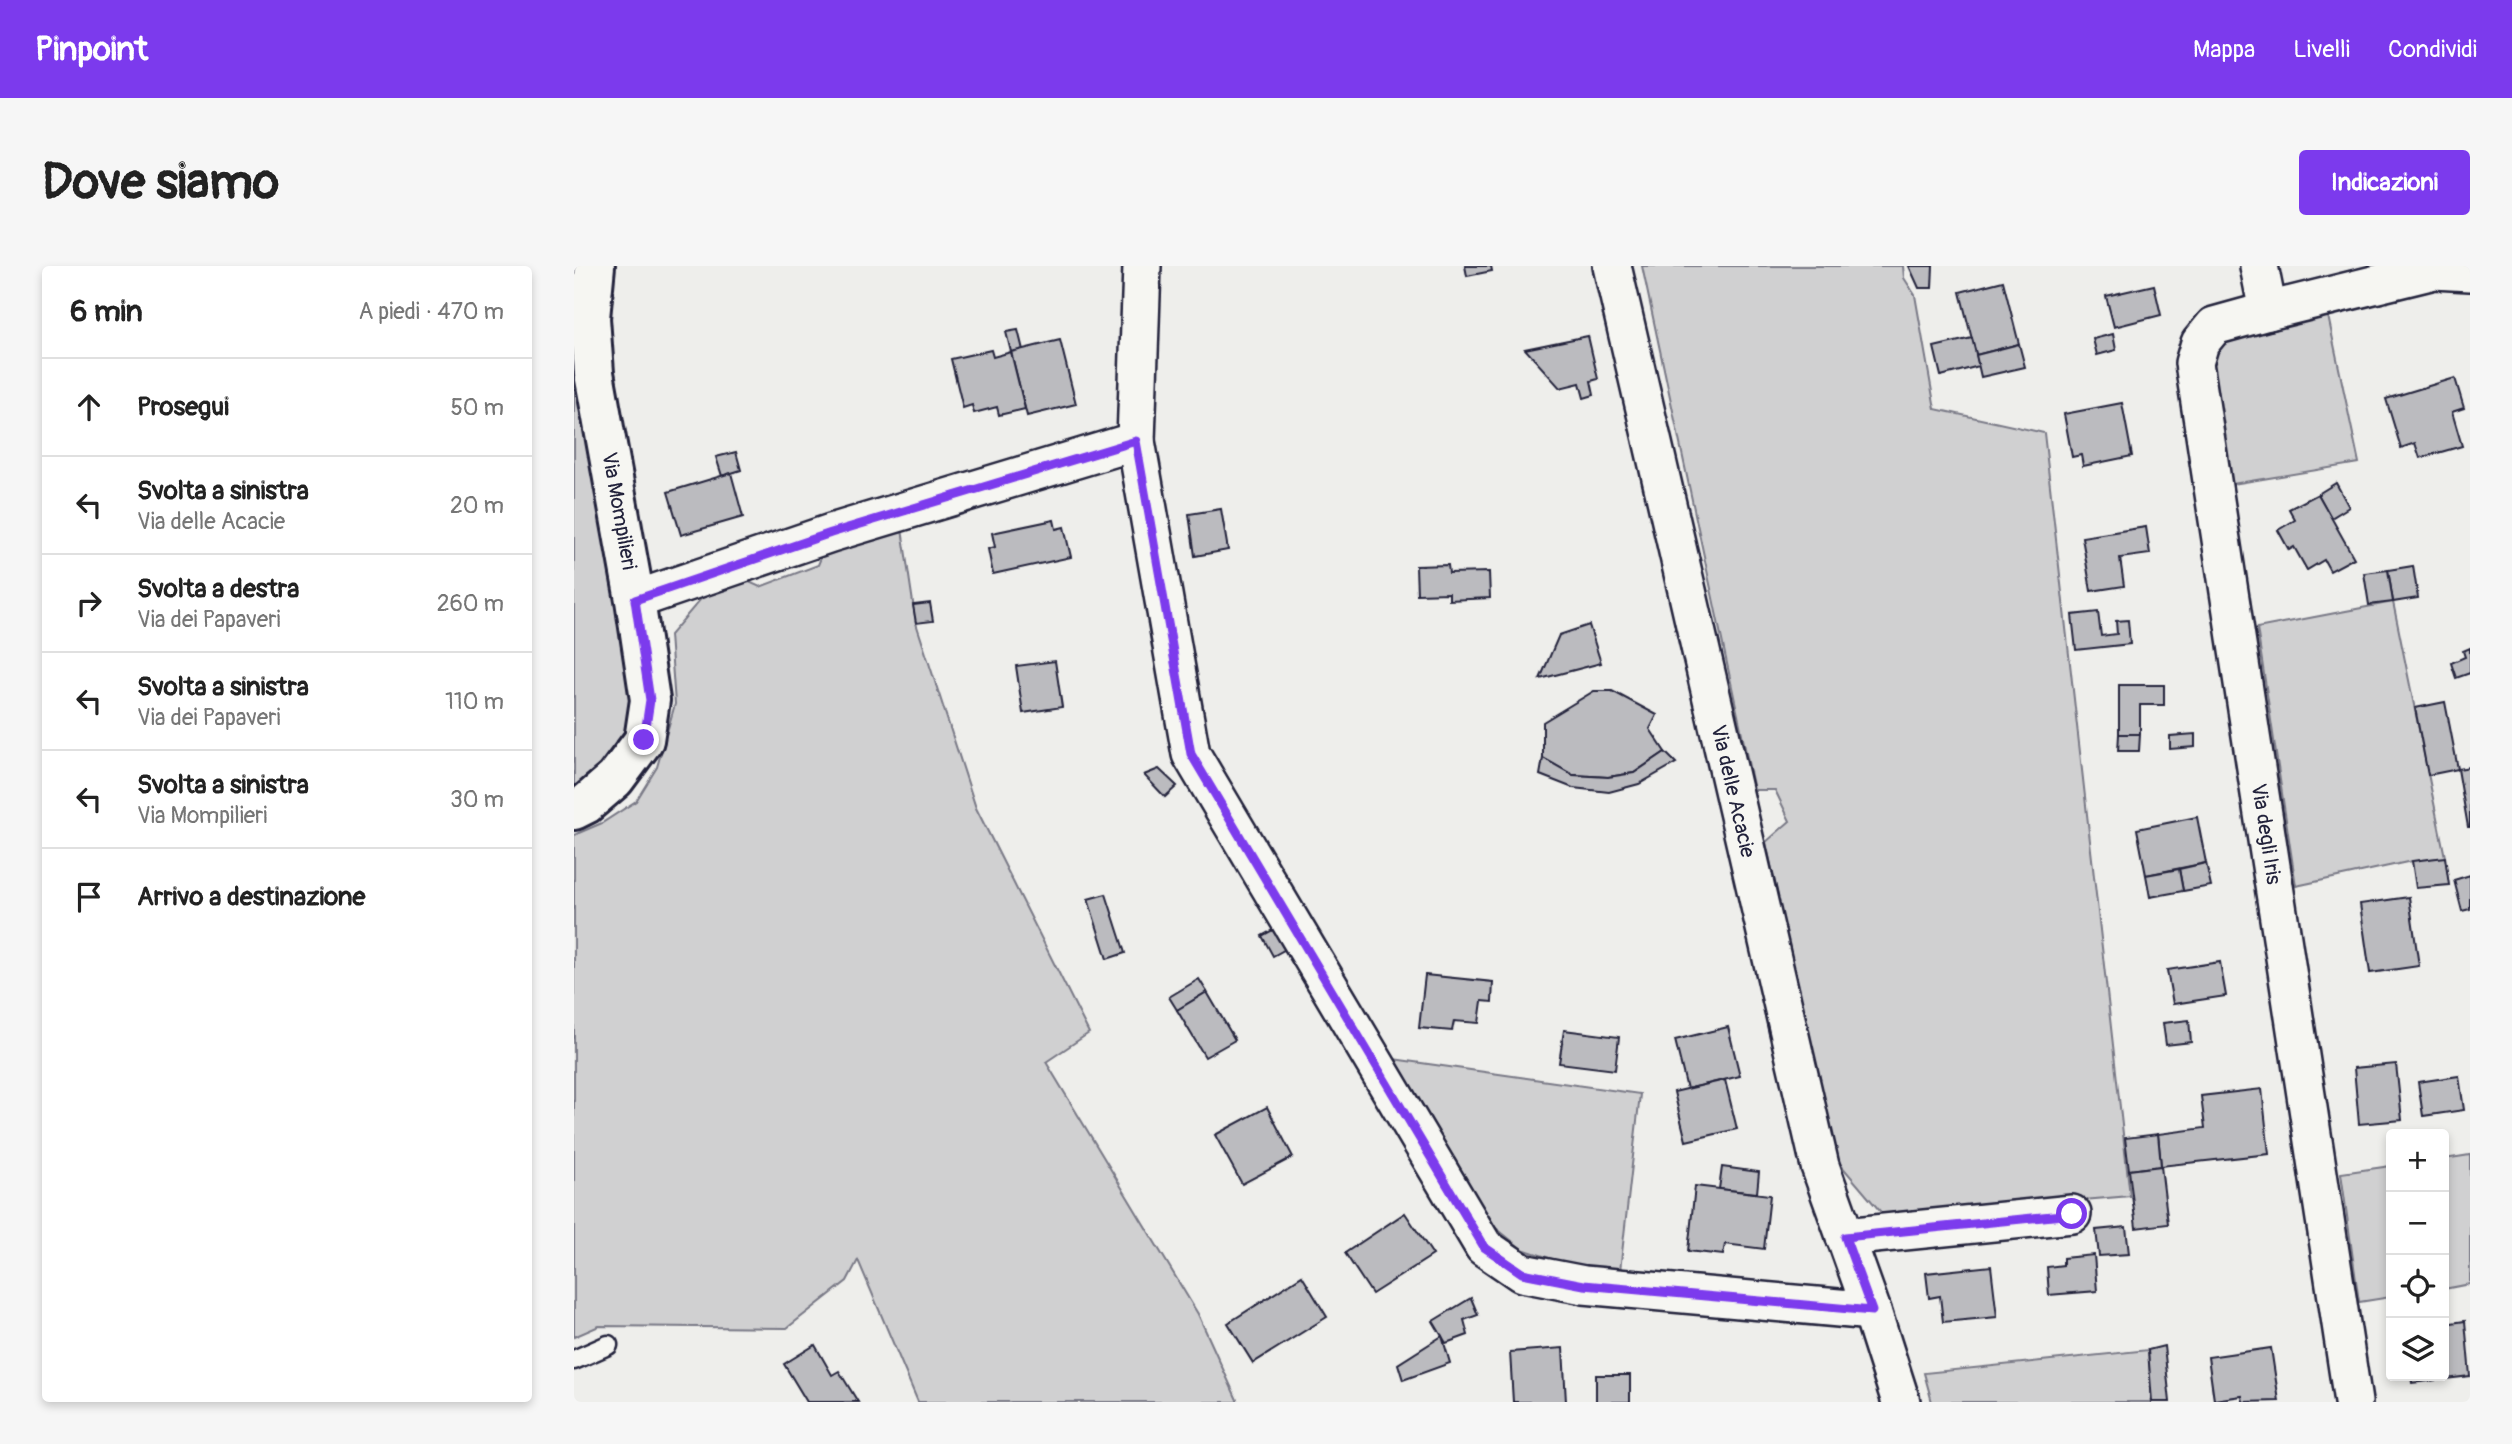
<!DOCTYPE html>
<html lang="it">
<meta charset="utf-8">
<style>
:root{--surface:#fff;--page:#f6f6f6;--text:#222;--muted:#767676;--line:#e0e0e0;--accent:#7c3aed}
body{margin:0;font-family:Pangolin,sans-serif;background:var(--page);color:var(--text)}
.controls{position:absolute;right:21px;bottom:21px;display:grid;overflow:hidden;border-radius:7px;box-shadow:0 4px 10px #0003}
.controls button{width:63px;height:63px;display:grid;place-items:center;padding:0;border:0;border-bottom:2px solid var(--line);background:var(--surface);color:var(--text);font:35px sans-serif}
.stop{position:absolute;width:21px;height:21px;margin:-16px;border:5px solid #7c3aed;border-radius:50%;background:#fff}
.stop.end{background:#7c3aed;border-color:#fff;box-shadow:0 2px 7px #0008}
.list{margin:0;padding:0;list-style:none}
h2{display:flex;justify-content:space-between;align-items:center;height:91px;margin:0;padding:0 28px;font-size:30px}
h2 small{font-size:23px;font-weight:400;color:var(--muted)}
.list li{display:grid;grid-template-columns:46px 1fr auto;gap:21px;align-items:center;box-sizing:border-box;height:98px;padding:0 28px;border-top:2px solid var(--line)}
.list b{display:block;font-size:26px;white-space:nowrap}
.list p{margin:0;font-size:23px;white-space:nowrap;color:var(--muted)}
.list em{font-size:23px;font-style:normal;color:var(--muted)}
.icon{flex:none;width:38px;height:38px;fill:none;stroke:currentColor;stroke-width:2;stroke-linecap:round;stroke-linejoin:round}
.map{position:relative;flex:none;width:1896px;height:1136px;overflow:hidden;border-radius:7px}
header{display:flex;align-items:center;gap:42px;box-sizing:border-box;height:98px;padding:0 35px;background:var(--accent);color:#fff}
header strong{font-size:33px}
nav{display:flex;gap:38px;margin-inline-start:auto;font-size:24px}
.intro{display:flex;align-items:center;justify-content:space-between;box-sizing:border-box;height:168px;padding:0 42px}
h1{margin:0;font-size:49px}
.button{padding:18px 32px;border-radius:7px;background:var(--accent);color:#fff;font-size:24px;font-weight:700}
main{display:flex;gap:42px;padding:0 42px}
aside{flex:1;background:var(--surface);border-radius:7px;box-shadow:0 4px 10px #0003}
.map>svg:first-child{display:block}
</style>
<header>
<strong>Pinpoint</strong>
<nav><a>Mappa</a><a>Livelli</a><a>Condividi</a></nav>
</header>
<div class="intro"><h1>Dove siamo</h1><a class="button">Indicazioni</a></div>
<main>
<aside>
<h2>6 min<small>A piedi · 470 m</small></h2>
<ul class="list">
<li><svg class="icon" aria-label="ahead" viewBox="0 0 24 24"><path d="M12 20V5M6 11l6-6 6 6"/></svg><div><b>Prosegui</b></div><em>50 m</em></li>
<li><svg class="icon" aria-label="left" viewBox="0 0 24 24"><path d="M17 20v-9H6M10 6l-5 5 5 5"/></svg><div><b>Svolta a sinistra</b><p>Via delle Acacie</p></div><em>20 m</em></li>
<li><svg class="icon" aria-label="right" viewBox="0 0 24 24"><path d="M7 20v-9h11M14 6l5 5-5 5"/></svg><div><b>Svolta a destra</b><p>Via dei Papaveri</p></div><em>260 m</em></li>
<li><svg class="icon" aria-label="left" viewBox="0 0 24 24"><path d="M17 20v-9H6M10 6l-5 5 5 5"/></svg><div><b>Svolta a sinistra</b><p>Via dei Papaveri</p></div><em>110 m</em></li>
<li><svg class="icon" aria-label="left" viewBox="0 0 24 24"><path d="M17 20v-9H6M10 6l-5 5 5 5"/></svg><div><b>Svolta a sinistra</b><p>Via Mompilieri</p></div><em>30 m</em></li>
<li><svg class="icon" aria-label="arrive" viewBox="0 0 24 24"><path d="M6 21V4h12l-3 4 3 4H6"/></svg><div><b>Arrivo a destinazione</b></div></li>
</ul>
</aside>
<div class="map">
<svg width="1896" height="1136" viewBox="0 0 1896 1136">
<rect width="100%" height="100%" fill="#eeeeeb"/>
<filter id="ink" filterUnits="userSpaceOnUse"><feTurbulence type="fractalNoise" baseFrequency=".0143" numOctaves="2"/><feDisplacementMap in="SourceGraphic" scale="14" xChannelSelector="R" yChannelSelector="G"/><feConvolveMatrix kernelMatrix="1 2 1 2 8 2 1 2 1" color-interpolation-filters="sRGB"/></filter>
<g filter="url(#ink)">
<g fill="#d0d0d1" stroke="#797986" stroke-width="2">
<polygon points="0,0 10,0 59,429 50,469 36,494 0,527"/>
<polygon points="1068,0 1329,0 1330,12 1341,29 1361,143 1470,167 1556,930 1311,951 1260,891 1192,576 1216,555 1201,524 1180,524"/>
<path d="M 1754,50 L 1785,197 L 1658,218 L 1639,102 C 1641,93 1643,84 1651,78 C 1670,63 1729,56 1754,50 Z"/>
<polygon points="328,263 342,357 402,542 515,767 472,796 624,1048 664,1136 344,1136 284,994 273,1015 213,1062 25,1060 0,1071 0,569 28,557 62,535 83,501 101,438 96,369 131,328 171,314 186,321 244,299 251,282"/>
<polygon points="1819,336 1871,591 1838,595 1722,620 1683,362"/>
<polygon points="819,793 1066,828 1046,1005 1000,1000 948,983 917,958 883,897"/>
<polygon points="1896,889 1896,1018 1870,1023 1870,893"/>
<polygon points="1817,900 1817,1031 1785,1036 1767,907"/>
<polygon points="1574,1084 1578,1136 1358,1136 1350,1107"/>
</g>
<g fill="#bbbbbf" stroke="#22223b" stroke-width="2">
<polygon points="891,0 917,0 918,5 893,10"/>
<polygon points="1335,0 1359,0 1358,22 1345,22"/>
<polygon points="1429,15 1445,78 1402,89 1386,26"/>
<polygon points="1580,19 1587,49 1540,61 1532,30"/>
<polygon points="444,64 449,84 437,86 432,66"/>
<polygon points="1539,68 1542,84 1523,89 1519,73"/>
<polygon points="1014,70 1024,113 1017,115 1020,129 1010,132 1006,117 986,122 951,83"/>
<polygon points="1398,72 1405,100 1367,110 1360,81"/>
<polygon points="486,74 502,138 453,150 437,86"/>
<polygon points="1445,78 1451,101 1407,111 1402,89"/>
<polygon points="417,84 419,91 437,86 451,143 425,149 423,141 400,147 398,139 389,142 377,93"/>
<polygon points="1881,112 1890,142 1878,146 1888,180 1846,192 1841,177 1827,182 1812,133"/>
<polygon points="1548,137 1558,190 1509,200 1507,189 1498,191 1490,148"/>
<polygon points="162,186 167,204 148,210 142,191"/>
<polygon points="157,207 169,251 107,269 94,226"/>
<polygon points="1762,217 1775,241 1757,252 1744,228"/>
<polygon points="1744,228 1780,292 1756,305 1750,294 1733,304 1720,281 1715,284 1704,264 1721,254 1715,243"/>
<polygon points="647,243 654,284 621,290 615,248"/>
<polygon points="480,254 482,263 490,261 497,291 419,308 414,283 421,281 418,267"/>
<polygon points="1572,261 1576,288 1546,292 1550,320 1517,325 1508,271"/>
<polygon points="874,299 875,307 915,306 916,332 875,334 875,327 843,328 842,300"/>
<polygon points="1839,300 1844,332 1819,336 1814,304"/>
<polygon points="1814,304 1819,336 1795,339 1790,307"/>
<polygon points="356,337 359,355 342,357 339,339"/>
<polygon points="1524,346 1527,370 1543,368 1542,355 1554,354 1556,378 1502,384 1498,349"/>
<polygon points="1015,359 1027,397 966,413 985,369"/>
<polygon points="1896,382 1896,407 1882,412 1877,397 1891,391 1889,385"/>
<polygon points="481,395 488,441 449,447 442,400"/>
<polygon points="1545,419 1590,419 1590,439 1566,439 1566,468 1545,468"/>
<polygon points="1020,425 1038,425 1083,449 1076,463 1091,486 1060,507 1034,511 999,509 969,492 969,456"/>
<polygon points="1871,436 1884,503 1854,509 1841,442"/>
<polygon points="1545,468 1566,468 1565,485 1544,485"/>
<polygon points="1621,468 1621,481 1596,483 1596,470"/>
<polygon points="1091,486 1102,497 1065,518 1035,526 999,522 966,509 969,492 999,509 1034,511 1060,507"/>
<polygon points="1896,501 1896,561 1894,561 1884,503"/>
<polygon points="585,503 603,520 591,531 570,509"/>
<polygon points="1623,551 1632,597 1572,609 1563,563"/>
<polygon points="1871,591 1875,619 1842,622 1838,595"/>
<polygon points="1632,597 1637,620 1609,625 1605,603"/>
<polygon points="1605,603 1609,625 1576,631 1572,609"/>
<polygon points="1896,609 1896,643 1888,645 1880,614"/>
<polygon points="532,628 551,687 533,693 514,633"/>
<polygon points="1835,631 1845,700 1796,707 1786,638"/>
<polygon points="706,660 717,680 699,690 688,670"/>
<polygon points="1646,696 1652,730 1599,738 1593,704"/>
<polygon points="851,709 919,716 918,736 908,735 905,757 880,755 878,765 845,762"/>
<polygon points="625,713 633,726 603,744 595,731"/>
<polygon points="633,726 661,774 631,791 603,744"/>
<polygon points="1615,754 1617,776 1592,779 1589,757"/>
<polygon points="1154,761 1166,810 1113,823 1101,774"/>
<polygon points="990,764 1045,771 1041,804 985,797"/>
<polygon points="1822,798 1828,854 1785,858 1780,802"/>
<polygon points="1885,810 1890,844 1849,850 1844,816"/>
<polygon points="1151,814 1163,863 1112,875 1100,826"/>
<polygon points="1688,823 1695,888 1587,900 1584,868 1631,862 1627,830"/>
<polygon points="693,841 719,891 668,918 641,869"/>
<polygon points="1584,868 1587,900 1555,904 1551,872"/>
<polygon points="1587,900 1594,958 1562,962 1555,904"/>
<polygon points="1148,901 1185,906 1183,927 1145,923"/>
<polygon points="1121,920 1196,929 1190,983 1151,978 1149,989 1114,985"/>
<polygon points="831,947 859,989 798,1028 771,987"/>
<polygon points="1552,961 1555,988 1525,990 1522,964"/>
<polygon points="1520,989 1523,1025 1475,1029 1473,1001 1489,999 1489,992"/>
<polygon points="1417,1000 1423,1051 1369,1056 1366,1030 1355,1032 1352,1007"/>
<polygon points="728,1010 753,1051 679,1097 654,1057"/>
<polygon points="897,1032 904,1049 890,1054 894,1069 872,1077 859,1055"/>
<polygon points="1891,1055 1896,1110 1838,1117 1837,1110 1870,1110 1870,1058"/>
<polygon points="868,1070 876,1097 829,1114 824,1098"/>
<polygon points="241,1079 258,1109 265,1105 284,1136 233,1136 210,1098"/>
<polygon points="1590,1080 1596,1136 1578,1136 1574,1084"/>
<polygon points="989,1082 992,1136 939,1136 936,1086"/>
<polygon points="1697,1082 1705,1135 1669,1136 1668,1130 1640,1134 1634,1091"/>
<rect x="1022" y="1109" width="34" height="27"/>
</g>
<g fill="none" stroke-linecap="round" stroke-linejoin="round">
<defs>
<polyline id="service" points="0,1094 34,1079"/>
<g id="minor">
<path id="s1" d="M 1038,0 L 1246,900 L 1298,1045 L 1327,1136"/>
<polyline points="1685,0 1694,45"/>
<polyline points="562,175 568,0"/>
<polyline points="61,334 257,267 562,175 617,488 910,981 948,1007 1010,1019 1298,1045"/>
<polyline points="1271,971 1498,948"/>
<polyline points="1779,1136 1620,97 1626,77 1640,60 1694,45 1860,4 1896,6"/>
</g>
<polyline id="tertiary" points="0,544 12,538 41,513 70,474 76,434 61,334 20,107 16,52 21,0"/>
</defs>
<use href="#service" stroke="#22223b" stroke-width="23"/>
<use href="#minor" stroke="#22223b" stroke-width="42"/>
<use href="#tertiary" stroke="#22223b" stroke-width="44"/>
<use href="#service" stroke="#f6f6f2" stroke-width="18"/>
<use href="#minor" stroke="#f6f6f2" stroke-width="37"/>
<use href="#tertiary" stroke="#f6f6f2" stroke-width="38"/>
</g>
</g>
<g fill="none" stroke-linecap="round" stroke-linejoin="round" filter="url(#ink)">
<polyline stroke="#7c3aed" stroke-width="9" points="70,474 76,434 61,334 257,267 562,175 617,488 910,981 948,1007 1010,1019 1298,1045 1271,971 1498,948"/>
</g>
<g text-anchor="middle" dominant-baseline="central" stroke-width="5" stroke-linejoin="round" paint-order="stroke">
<g font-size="21" fill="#22223b" stroke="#f6f6f2">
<text transform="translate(45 245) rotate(80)">Via Mompilieri</text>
<text stroke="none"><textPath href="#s1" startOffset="539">Via delle Acacie</textPath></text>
<text transform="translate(1692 568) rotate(81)">Via degli Iris</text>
</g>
</g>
</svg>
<div class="controls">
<button>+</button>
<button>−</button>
<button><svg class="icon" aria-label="locate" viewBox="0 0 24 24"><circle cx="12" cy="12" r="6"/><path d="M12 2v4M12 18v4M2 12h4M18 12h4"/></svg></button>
<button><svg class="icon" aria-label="layers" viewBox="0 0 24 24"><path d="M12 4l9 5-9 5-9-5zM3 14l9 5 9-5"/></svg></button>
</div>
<div class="stop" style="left:1498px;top:948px"></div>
<div class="stop end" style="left:70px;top:474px"></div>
</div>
</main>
